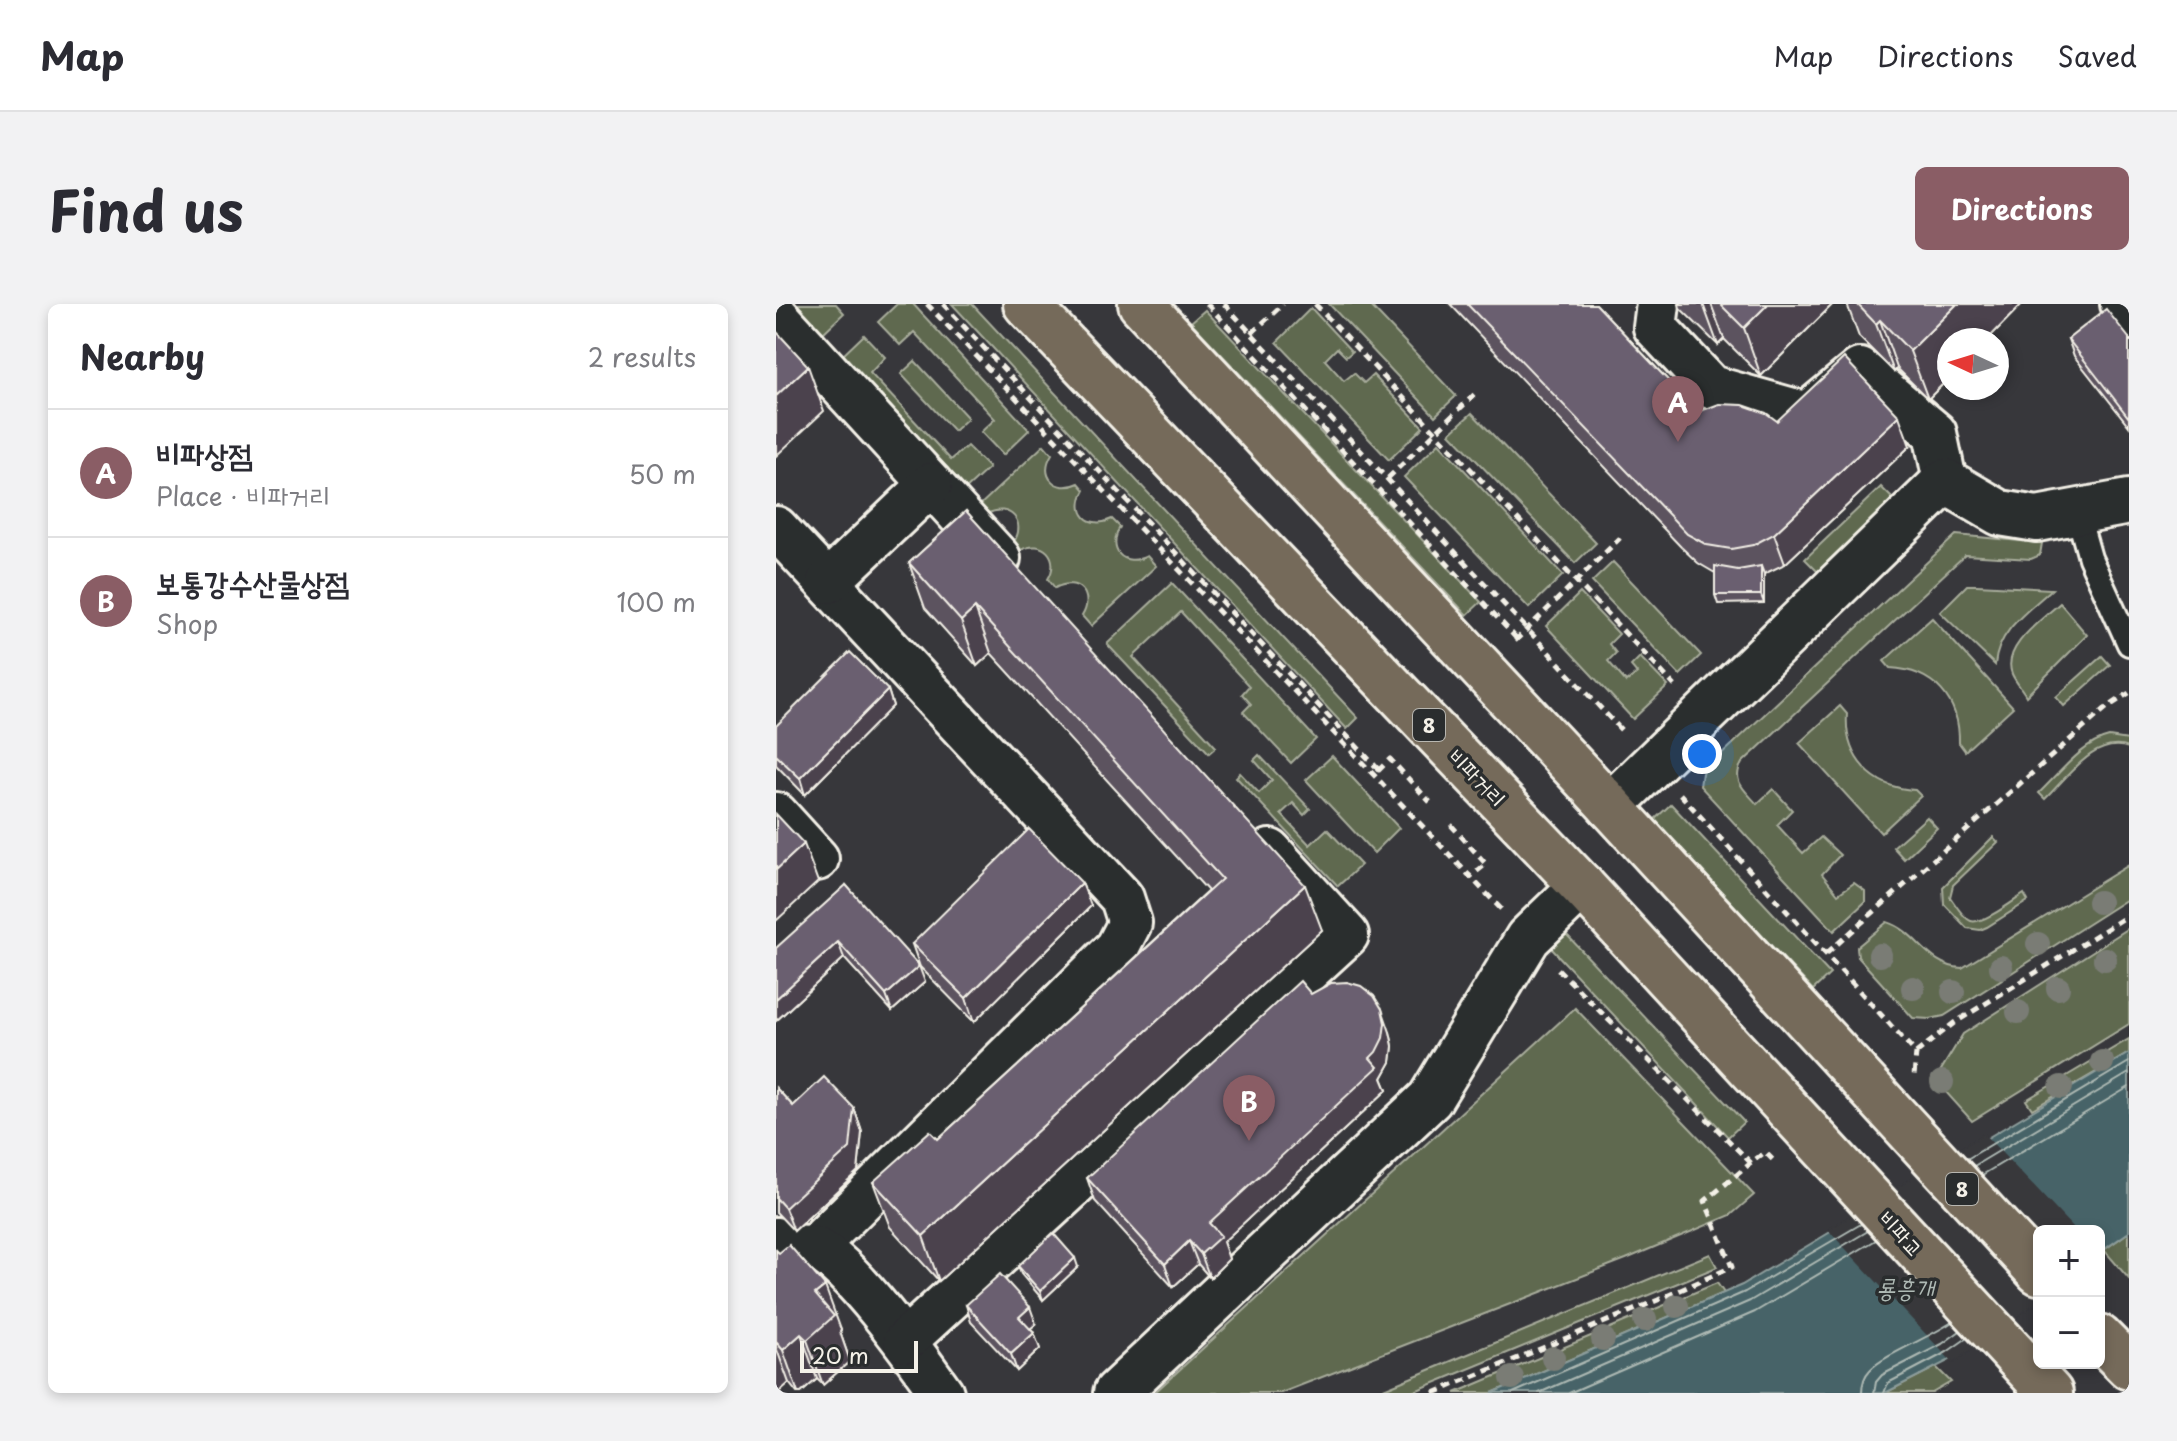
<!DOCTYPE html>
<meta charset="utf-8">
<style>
:root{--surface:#fff;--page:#f2f2f3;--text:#2b2b33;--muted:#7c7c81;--line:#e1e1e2;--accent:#8a5d65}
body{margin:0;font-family:"Playpen Sans","Poor Story",sans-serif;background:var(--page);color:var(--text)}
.controls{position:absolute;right:24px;bottom:24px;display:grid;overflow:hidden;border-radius:12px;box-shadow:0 4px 12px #0003}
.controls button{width:72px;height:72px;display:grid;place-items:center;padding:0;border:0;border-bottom:2px solid var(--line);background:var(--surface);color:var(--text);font:40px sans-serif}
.compass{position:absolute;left:1161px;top:24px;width:72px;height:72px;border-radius:50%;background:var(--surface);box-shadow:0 4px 12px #0003;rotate:274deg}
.scale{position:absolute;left:24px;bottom:20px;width:118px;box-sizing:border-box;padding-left:8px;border:4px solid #f4f1e8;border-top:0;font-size:22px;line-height:28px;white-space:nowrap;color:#f4f1e8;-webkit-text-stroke:6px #2a2d2e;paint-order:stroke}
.you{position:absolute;left:926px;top:450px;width:28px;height:28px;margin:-20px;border:6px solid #fff;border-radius:50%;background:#1a73e8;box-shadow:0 0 0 12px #1a73e833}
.badge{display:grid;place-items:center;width:52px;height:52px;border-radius:50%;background:var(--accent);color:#fff;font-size:26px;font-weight:700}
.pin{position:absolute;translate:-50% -66px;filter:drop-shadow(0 2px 4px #0008)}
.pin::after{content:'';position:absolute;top:42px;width:28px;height:24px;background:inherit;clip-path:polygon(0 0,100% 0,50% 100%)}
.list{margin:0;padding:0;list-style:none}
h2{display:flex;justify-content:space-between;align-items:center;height:104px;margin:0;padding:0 32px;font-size:34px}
h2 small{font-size:26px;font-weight:400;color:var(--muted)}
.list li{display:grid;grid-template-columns:52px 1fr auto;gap:24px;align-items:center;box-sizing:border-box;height:128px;padding:0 32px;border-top:2px solid var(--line)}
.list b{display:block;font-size:30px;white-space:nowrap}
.list p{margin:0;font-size:26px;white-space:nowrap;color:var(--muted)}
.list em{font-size:26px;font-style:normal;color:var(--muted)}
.map{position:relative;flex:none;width:1353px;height:1089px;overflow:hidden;border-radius:12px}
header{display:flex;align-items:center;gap:48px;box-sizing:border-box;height:112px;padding:0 40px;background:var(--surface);border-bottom:2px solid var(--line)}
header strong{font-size:38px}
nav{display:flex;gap:44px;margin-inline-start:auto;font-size:28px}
.intro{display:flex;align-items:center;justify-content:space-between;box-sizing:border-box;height:192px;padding:0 48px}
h1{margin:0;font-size:56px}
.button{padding:20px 36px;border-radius:12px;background:var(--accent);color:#fff;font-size:28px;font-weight:700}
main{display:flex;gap:48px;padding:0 48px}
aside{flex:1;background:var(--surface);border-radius:12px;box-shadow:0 4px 12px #0003}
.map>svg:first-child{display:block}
</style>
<header>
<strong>Map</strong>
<nav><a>Map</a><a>Directions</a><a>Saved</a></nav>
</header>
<div class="intro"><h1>Find us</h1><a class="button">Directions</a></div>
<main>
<aside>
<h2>Nearby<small>2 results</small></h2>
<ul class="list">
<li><span class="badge">A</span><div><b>비파상점</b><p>Place · 비파거리</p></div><em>50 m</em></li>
<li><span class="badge">B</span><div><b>보통강수산물상점</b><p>Shop</p></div><em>100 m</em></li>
</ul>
</aside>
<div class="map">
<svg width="1353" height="1089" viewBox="0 0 1353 1089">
<rect width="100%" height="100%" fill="#37373b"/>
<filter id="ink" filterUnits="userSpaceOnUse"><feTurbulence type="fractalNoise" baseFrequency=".0125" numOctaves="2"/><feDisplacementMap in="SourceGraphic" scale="16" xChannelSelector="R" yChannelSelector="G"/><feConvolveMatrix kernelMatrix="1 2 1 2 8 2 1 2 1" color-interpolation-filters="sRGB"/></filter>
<g filter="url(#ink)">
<g fill="#5e6950" stroke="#a9ad9c" stroke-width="2">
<polygon points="16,0 60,0 68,9 45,31"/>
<polygon points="121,0 137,0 253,126 227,151 205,128 219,115 138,28 124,41 102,18"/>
<polygon points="176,0 196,0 582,414 571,425"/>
<polygon points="553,0 593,0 680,92 659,112"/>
<polygon points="535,4 576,48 570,53 561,44 549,56 568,77 578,69 588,79 597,71 647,123 613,156 501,38"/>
<polygon points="429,6 705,298 691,311 415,18"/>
<polygon points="88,31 109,53 94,69 175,156 191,142 213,164 189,186 65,53"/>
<polygon points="139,57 192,114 178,127 125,70"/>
<polygon points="696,109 820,239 799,259 674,129"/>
<polygon points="663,139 787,271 753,304 628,173"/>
<path d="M 268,141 L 276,150 C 262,172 280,190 303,179 L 309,186 C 296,209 313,226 336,215 L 344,223 C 331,246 347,264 371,252 L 380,262 L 315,322 L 306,312 C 319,291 302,272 279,284 L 272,275 C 285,254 267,234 245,246 L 237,239 C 252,218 233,198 211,210 L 203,202 Z"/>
<polygon points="1105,183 1122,200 1046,272 1029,255"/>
<path d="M 1180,231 L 1266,239 L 1264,251 L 1255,255 L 1189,251 L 966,459 C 955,477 969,486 981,500 L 997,485 L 1016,506 L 1001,521 L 1027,549 L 1045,533 L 1064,551 L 1046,570 L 1062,590 L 1078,579 L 1089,587 L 1089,598 L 1058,627 L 924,482 L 926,469 Z"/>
<polygon points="837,258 925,351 904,371 816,278"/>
<polygon points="396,279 540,435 515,459 467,408 475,400 466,390 473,382 405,308 357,353 440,443 433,449 331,340"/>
<path d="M 1191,281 L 1201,281 L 1276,285 C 1252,307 1222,326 1219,361 L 1164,308 Z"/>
<polygon points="804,289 843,330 833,340 840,349 832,357 850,378 861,369 855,362 864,353 892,382 857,415 770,322"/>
<path d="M 1284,299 L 1311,331 L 1250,392 C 1246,385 1239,377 1236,370 C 1225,343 1267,315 1284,299 Z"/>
<path d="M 1156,314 L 1237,403 L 1189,447 L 1183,439 C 1184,396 1158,366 1114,364 L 1108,357 Z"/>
<polygon points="1326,352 1334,361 1288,402 1280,393"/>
<path d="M 1064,402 L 1071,410 C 1068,453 1096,484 1139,486 L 1145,492 L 1105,529 L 1023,439 Z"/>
<path d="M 1333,433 L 1353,436 L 1353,444 C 1319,431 1291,474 1269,495 L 1263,489 C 1283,470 1306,439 1333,433 Z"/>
<polygon points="483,451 534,505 528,511 517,499 505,510 534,541 551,525 585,561 562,582 460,473 464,469 483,489 496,476 478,456"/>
<polygon points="556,452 623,524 598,549 530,476"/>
<polygon points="895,500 1054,670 1037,686 878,516"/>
<polygon points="1151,513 1161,524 1128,555 1117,543"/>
<path d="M 1217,533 L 1222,538 L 1177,581 L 1174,593 C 1179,600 1187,614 1195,617 C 1206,621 1237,597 1248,590 L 1252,597 L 1211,623 L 1204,626 L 1191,624 L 1168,600 L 1167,583 Z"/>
<path d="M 1353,561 L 1353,594 L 1168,712 L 1154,715 L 1137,714 L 1082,653 L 1081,643 L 1111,618 C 1143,628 1150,662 1186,664 Z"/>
<polygon points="1353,624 1353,720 1196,817 1159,776 1187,730"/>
<polygon points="790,630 968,818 952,833 775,644"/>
<polygon points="799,704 978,891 955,911 850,955 505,1089 378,1089"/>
<polygon points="1353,735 1353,749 1256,805 1250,796"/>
<polygon points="1353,928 1353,975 1328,946"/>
<polygon points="934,950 941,963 634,1089 598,1089"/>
<polygon points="941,979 948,989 716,1089 679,1089"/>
<polygon points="1160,1063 1175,1078 1156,1089 1109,1089"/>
</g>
<polygon fill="#466467" stroke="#8c9c9b" stroke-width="2" points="1353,749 1353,928 1323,949 1323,927 1263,927 1176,1055 1109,1089 716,1089 966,981"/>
<polygon fill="#37373b" points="1208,830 1300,927 1263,927 1263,997 1177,1059 1052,926"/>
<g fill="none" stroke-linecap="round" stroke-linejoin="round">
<g stroke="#aeb9b4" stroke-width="2">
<polyline points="1191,855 1353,758"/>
<polyline points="1198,862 1353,769"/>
<polyline points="1206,871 1353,783"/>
<polyline points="737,1089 969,988 1085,920"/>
<polyline points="763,1089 974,997 1092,927"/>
<polyline points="793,1089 979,1008 1100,936"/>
<path d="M 1086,1089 C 1086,1080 1088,1072 1094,1066 C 1107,1051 1155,1033 1176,1018"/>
<polyline points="1098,1089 1100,1078 1106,1071 1166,1040 1184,1027"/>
<polyline points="1108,1089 1112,1079 1171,1048 1191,1034"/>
</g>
<defs>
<polyline id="lane" points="1301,208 1314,254 1353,340"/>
<g id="street">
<polyline points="882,0 879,23 935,83 1031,110 1084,66 1159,129 1169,177"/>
<polyline points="1346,0 1353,14"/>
<polyline points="0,11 223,254"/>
<polyline points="0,224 346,594 354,619 341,644 38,944"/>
<polyline points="52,278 155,180"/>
<polyline points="0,510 41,555"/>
<path d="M 0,935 L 7,943 C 16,943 30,941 38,944 C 71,955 144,1058 166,1089"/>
<polyline points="129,1037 571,631 494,547"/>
</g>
<g id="secondary">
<polyline points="834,502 1169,177 1224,209 1261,215 1353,198"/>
<polyline points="340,1089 654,795 752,634 806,582"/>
</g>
<g id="primary">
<polyline points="250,0 806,582 1274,1089"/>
<polyline points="365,0 834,502 1263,968"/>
<polyline points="1323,1033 1353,1063"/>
</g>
</defs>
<use href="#lane" stroke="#f4f1e8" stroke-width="28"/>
<use href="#street" stroke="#f4f1e8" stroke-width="48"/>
<use href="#secondary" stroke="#f4f1e8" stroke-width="50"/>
<use href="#primary" stroke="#f4f1e8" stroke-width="50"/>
<g stroke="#f4f1e8" stroke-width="5" stroke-dasharray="8 6" stroke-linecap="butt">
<polyline points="151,0 726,606"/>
<polyline points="167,0 603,466"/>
<polyline points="431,0 741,335"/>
<polyline points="448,0 848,429"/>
<polyline points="539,0 899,382"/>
<polyline points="476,29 507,0"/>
<polyline points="612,174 701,88"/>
<polyline points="739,337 844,234"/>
<polyline points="602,467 614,455 654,498"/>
<polyline points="904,490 1140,749 1138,773"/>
<polyline points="675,521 710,560 694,573"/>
<polyline points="1051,649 1329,405 1353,389"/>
<polyline points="782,665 975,859 989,848 999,858"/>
<polyline points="1140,749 1178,719 1353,611"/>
<polyline points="658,1089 882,996 956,963 929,897 975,859"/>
</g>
<use href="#lane" stroke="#2a2d2e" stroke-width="22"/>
<use href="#street" stroke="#2a2d2e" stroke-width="42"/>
<use href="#secondary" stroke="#2a2d2e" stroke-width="44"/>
<use href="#primary" stroke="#746a5a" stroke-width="44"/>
</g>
<g fill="#7a7c75">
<circle cx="1323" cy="598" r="12"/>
<circle cx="1262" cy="640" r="12"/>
<circle cx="1104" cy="651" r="12"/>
<circle cx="1329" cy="655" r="12"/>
<circle cx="1225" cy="663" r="12"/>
<circle cx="1137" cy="684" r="12"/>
<circle cx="1282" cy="684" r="12"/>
<circle cx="1177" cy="688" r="12"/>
<circle cx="1242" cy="708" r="12"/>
<circle cx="1326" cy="758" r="12"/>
<circle cx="1166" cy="778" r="12"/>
<circle cx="1285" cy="783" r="12"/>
<circle cx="901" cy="1002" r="12"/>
<circle cx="869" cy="1016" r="12"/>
<circle cx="827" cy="1035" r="12"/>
<circle cx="777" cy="1054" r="12"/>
<circle cx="736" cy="1074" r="12"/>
</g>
<g fill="#5c525f" stroke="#f4f1e8" stroke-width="2">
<polygon points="674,0 820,0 922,108 1001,117 1134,142 1009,260 988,270 988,299 942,300 939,291 939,269 922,259 905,243"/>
<polygon points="903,0 1057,0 985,72 948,35 942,41 904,4"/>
<polygon points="1071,0 1246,0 1211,36 1173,36 1173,74 1152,95 1121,64 1118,68 1083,33"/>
<polygon points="1353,34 1353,122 1298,52 1292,35"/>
<polygon points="190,207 546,626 163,977 114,923 97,878 162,835 432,587 215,349 201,362 149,304 133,259"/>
<polygon points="112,386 117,402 29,491 0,461 0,422"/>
<polygon points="306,579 315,602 198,718 144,663 136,640"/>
<polygon points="70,581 149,678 116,707 68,654 0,717"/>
<polygon points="535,690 614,728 617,742 615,758 606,774 611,786 447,938 453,955 434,974 422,960 397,983 319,897 311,874"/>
<polygon points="0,784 17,802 78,804 86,828 82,867 18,927 0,908"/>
<polygon points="0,946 65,1026 64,1028 74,1057 47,1081 41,1075 25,1089 21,1089 13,1079 0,1089"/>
<polygon points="242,962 302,963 267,996 245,970"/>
<polygon points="190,1001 260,1020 254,1025 258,1029 264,1045 241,1067 195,1018"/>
</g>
<g fill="#4b424e" stroke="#f4f1e8" stroke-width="2">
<polygon points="927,0 935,0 948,35 942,41"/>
<polygon points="992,0 1057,0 985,72 968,24"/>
<polygon points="1181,0 1246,0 1211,36 1173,36 1173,74 1152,95 1134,47"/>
<polygon points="1104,16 1121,64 1118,68 1100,20"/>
<polygon points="32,62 48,107 0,152 0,92"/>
<polygon points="1123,112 1134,142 1009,260 998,230"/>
<polygon points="985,262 988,270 988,299 985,291"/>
<polygon points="199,304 215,349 201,362 185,317"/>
<polygon points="112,386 117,402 29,491 24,474"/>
<polygon points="28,540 42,578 0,617 0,566"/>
<polygon points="306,579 315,602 198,718 190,694"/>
<polygon points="529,581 546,626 163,977 147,932"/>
<polygon points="62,638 68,654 0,717 0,695"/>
<polygon points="143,662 149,678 116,707 110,691"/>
<polygon points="606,705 614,728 617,742 615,758 606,774 611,786 447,938 453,955 434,974 425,950 433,919 594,754"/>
<polygon points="78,804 86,828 82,867 18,927 9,904"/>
<polygon points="413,937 422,960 397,983 389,960"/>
<polygon points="299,954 302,963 267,996 264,987"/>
<polygon points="49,982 65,1026 64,1028 74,1057 47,1081 31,1036 39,990"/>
<polygon points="254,1003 260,1020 249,1029 243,1013"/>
<polygon points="258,1029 264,1045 241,1067 235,1050"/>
<polygon points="25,1030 41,1075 25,1089 22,1089 7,1046"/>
<polygon points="0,1043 13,1079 3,1088 4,1089 0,1089"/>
</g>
<g fill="#6b5f6f" stroke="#f4f1e8" stroke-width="2">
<polygon points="691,0 820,0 922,108 943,100 967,101 990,109 1001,117 1068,54 1123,112 998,230 977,241 955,245 931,241 911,230 895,213"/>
<polygon points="944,0 992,0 968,24"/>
<polygon points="1081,0 1181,0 1134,47 1104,16 1100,20"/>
<polygon points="1330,5 1353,34 1353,114 1292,35"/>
<polygon points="0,27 32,62 0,92"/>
<polygon points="190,207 529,581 147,932 97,878 154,827 162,835 446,575 199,304 185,317 133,259"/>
<polygon points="939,262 962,266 985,262 985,291 939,291"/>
<polygon points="74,348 112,386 24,474 0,451 0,422"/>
<polygon points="0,510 28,540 0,566"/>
<polygon points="253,525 306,579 190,694 136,640"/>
<polygon points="70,581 143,662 110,691 62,638 0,695 0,644"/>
<polygon points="524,677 535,690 555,679 571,678 585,682 598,692 606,705 609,719 607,734 600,748 594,754 602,763 433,919 445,932 425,950 413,937 389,960 311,874"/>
<polygon points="48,773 78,804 74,844 9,904 0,894 0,784 17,802"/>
<polygon points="277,929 299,954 264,987 242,962"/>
<polygon points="13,941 49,982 39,990 58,1012 31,1036 25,1030 7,1046 0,1038 0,946 3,949"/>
<polygon points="224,970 254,1003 243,1013 258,1029 235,1050 190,1001"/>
</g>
</g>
<g text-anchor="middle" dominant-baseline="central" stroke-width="7" stroke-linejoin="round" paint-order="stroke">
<g fill="#2a2d2e" stroke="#b7b6b0" stroke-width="2">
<rect x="637" y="405" width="32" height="32" rx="6"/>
<rect x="1170" y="869" width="32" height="32" rx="6"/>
</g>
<g font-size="20" font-weight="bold" fill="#f4f1e8">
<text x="653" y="421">8</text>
<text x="1186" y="885">8</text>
</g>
<g font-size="22" fill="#f4f1e8" stroke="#2a2d2e">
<text transform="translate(702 473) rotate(46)">비파거리</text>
<text transform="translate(1126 929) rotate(47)">비파교</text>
</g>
<g font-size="24" font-style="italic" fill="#aeb9b4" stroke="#2a2d2e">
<text x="1129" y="983">룡흥개</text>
</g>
</g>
</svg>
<div class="controls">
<button>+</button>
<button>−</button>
</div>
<svg class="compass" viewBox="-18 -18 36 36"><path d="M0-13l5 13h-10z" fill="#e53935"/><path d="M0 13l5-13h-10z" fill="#7c7c81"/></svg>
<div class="scale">20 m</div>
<div class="you"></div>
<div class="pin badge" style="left:902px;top:138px">A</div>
<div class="pin badge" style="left:473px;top:837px">B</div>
</div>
</main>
